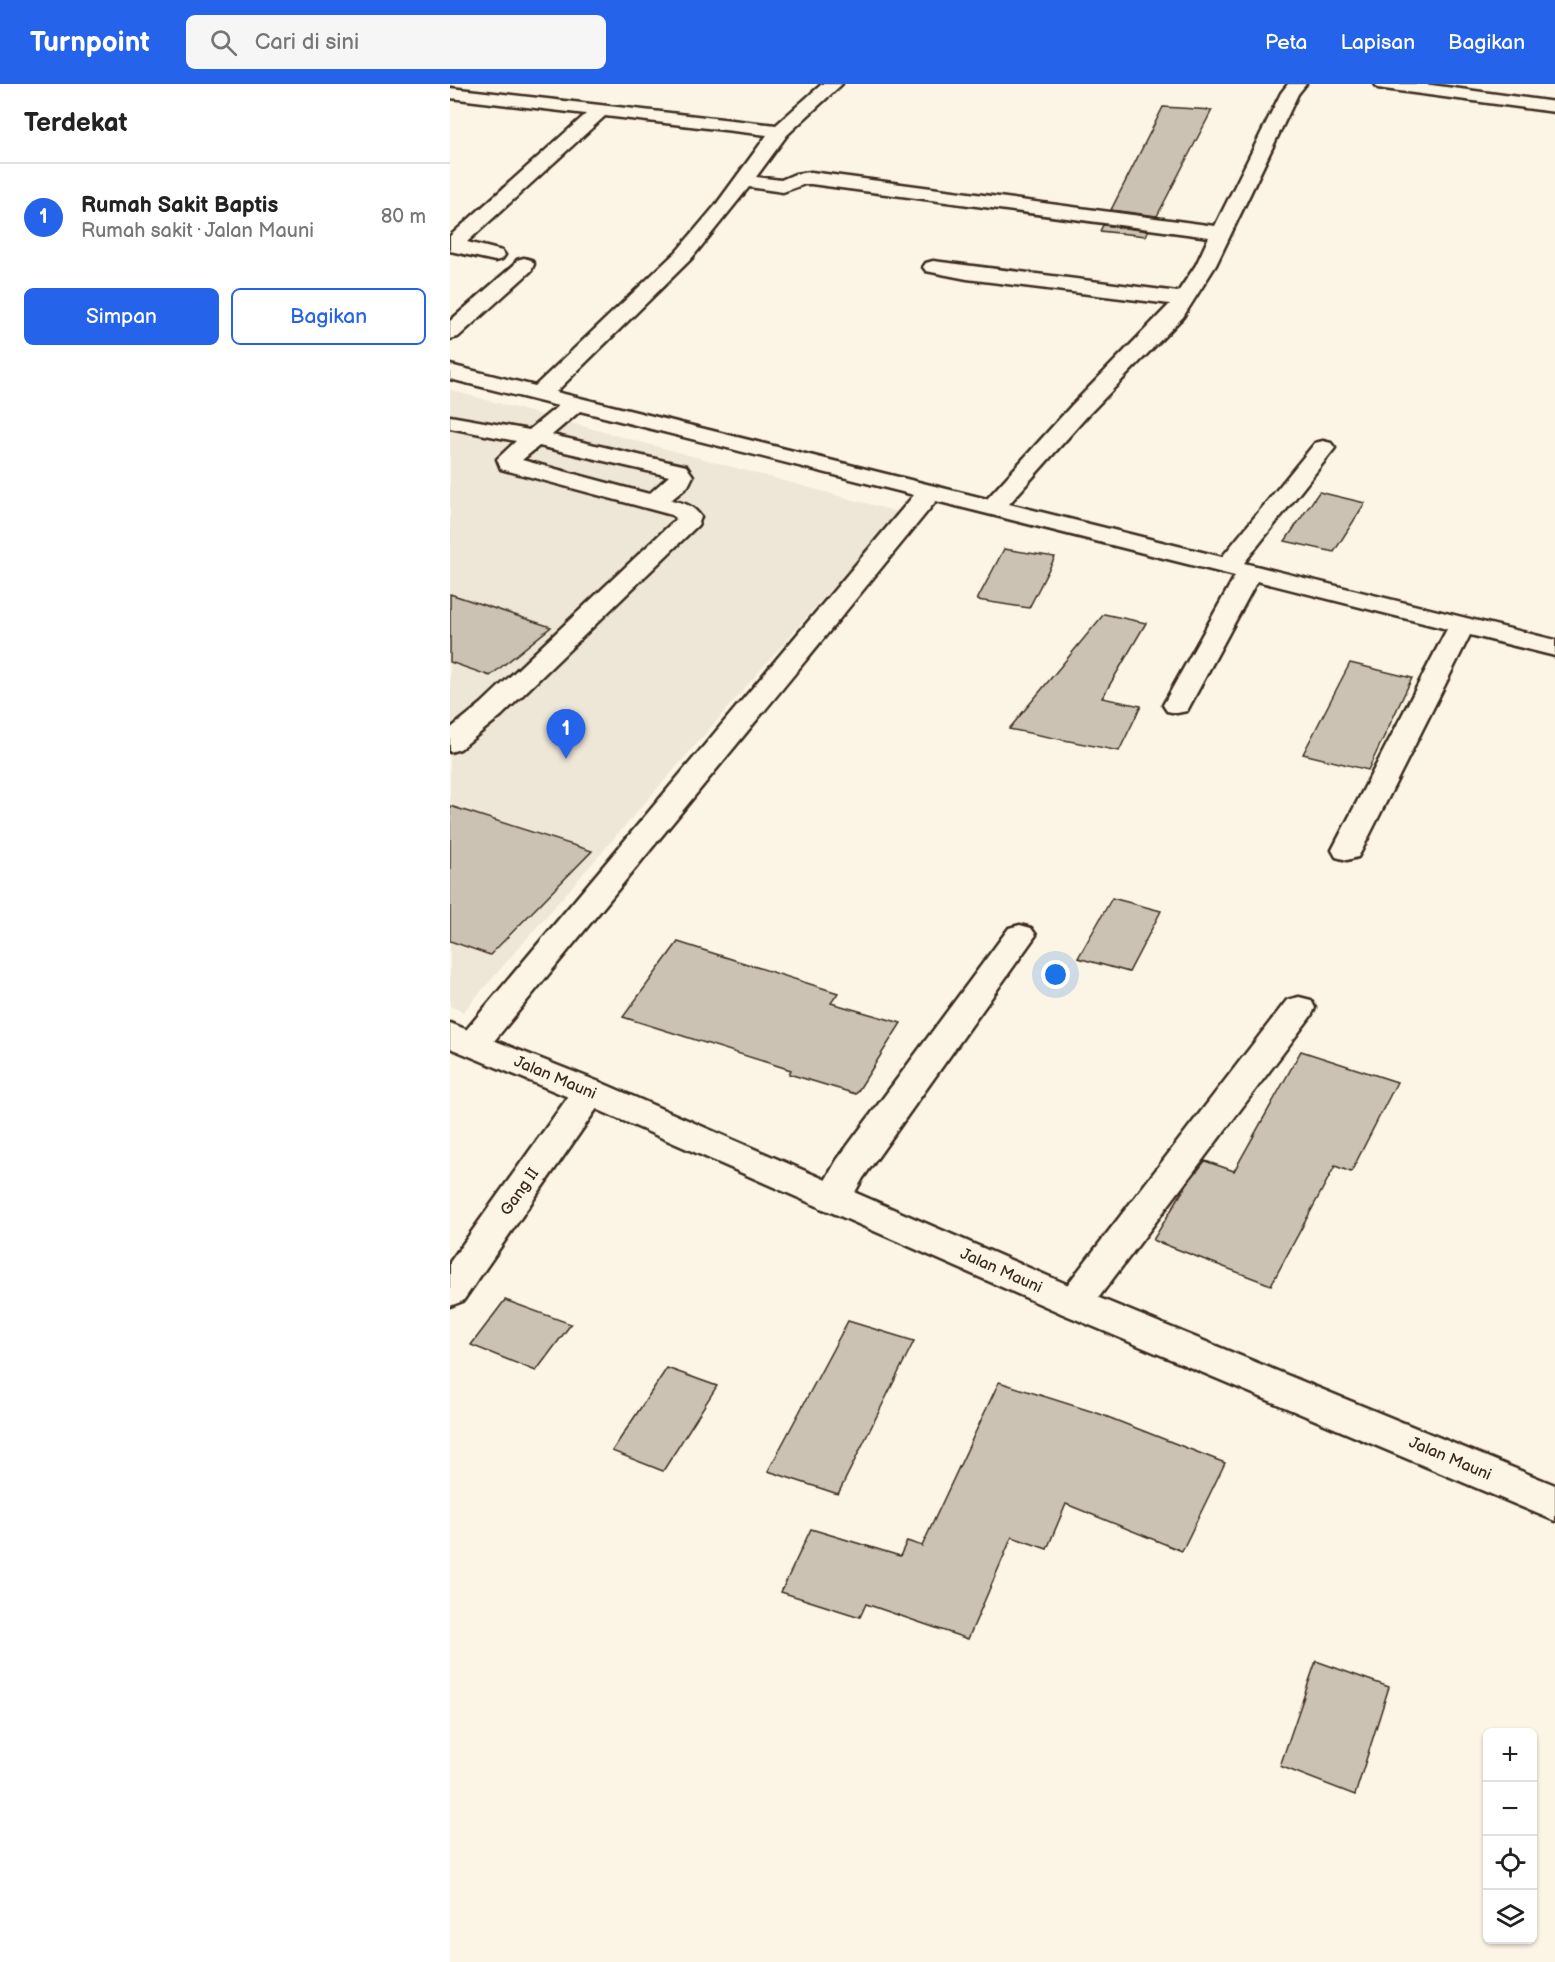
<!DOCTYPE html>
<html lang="id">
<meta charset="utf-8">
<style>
:root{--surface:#fff;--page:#f6f6f6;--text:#222;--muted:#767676;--line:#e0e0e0;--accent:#2563eb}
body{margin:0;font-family:"Balsamiq Sans",sans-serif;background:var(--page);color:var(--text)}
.controls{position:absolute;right:18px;bottom:18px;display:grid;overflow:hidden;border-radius:9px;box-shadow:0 2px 4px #0004}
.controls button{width:54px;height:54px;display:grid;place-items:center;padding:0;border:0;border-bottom:2px solid var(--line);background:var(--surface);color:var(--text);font:30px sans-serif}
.you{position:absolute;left:606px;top:891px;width:21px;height:21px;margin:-15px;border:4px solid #fff;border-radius:50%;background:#1a73e8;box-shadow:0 0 0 9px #1a73e833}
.badge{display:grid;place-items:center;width:39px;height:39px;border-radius:50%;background:var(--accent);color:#fff;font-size:20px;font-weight:700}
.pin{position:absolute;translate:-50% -50px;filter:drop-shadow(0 2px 3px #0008)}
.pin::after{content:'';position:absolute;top:32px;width:21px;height:18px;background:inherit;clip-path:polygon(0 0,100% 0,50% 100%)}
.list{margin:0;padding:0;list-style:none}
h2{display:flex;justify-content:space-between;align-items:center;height:78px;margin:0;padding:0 24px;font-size:26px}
h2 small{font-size:20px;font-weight:400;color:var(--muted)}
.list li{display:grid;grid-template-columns:39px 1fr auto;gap:18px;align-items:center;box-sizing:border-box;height:108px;padding:0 24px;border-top:2px solid var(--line)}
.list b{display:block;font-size:22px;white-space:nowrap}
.list p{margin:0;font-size:20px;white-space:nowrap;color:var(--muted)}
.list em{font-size:20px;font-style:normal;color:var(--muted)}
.actions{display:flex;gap:12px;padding:18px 24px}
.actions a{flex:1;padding:14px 0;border:2px solid var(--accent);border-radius:9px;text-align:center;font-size:21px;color:var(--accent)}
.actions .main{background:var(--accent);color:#fff}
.icon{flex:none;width:33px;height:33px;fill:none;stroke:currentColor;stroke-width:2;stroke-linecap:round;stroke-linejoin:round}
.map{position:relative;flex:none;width:1105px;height:1878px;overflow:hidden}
header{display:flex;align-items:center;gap:36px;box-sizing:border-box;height:84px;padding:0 30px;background:var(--accent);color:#fff}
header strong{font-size:28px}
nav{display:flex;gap:33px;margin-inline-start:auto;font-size:21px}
.search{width:420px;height:54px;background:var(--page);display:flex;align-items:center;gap:15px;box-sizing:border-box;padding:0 21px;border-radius:9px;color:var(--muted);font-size:22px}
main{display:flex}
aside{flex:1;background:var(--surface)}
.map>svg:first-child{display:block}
</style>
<header>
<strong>Turnpoint</strong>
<div class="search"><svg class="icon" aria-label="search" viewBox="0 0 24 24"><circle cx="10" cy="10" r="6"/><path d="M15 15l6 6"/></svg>Cari di sini</div>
<nav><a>Peta</a><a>Lapisan</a><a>Bagikan</a></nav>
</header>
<main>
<aside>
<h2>Terdekat<small></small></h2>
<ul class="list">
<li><span class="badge">1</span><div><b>Rumah Sakit Baptis</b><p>Rumah sakit · Jalan Mauni</p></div><em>80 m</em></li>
</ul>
<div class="actions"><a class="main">Simpan</a><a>Bagikan</a></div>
</aside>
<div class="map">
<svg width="1105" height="1878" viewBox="0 0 1105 1878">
<rect width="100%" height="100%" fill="#fcf5e5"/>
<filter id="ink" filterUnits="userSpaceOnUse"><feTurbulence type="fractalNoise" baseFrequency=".0167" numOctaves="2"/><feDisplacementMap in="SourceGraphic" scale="12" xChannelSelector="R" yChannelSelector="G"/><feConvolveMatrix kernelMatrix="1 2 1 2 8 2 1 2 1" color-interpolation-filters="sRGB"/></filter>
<g filter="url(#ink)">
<polygon fill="#eee6d6" points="0,306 448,428 13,928 0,922"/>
<g fill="#ccc2b3" stroke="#3b2a1e" stroke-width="1.5">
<polygon points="713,23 762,26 707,132 661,126"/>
<polygon points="653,141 698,147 696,152 650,147"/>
<polygon points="869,408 915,419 884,468 835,457"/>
<polygon points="554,465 605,473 579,524 527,516"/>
<polygon points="0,510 101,543 40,592 0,578"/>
<polygon points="654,530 696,539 652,614 691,622 669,667 559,645"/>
<polygon points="900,579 962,594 918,686 853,670"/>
<polygon points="0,722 142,767 40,871 0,857"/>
<polygon points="662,814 711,827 679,888 628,874"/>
<polygon points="228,858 388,909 381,919 451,939 406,1010 339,990 341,986 173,933"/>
<polygon points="851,967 947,998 901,1088 885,1082 821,1201 703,1156 737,1100 755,1077 784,1087"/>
<polygon points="55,1216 121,1240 86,1287 21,1261"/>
<polygon points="398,1237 464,1257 388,1410 318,1387"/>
<polygon points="217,1284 267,1302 213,1387 162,1367"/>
<polygon points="549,1298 650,1330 775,1379 732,1467 616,1420 597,1465 562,1453 518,1555 416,1520 410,1533 331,1508 361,1445 450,1472 457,1457 472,1462"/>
<polygon points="866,1577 939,1603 905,1711 830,1682"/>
</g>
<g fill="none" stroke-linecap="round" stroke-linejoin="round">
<defs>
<g id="minor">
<path d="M 372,0 L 392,0 L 337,51 L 306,93 L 331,96 L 345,90 L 361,88 L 765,142 L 831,9 L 838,0 L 856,0 L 848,10 L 766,181 L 733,233 L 638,331 L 559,420 L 772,473 L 865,359 L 873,357 L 881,359 L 885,364 L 881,369 L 794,479 L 1105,556 L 1105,572 L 1020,551 L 912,766 L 908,773 L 897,776 L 886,773 L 882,766 L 997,545 L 807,497 L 737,627 L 727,629 L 717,627 L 713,621 L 785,492 L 486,417 L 35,968 L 23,972 L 11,968 L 6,960 L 11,952 L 464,411 L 130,327 L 102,351 L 236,382 L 243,392 L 238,402 L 221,416 C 234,419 243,421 251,433 L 248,441 L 51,632 L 10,665 L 0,668 L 0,645 L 31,620 L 226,435 L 222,431 L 51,385 L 47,375 L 66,357 L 0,344 L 0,332 L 79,346 L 108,322 L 0,295 L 0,281 L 85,302 L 227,167 L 265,122 L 317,51 L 155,32 L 17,158 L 52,167 L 55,171 L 52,175 L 45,177 L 0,167 L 0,152 L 136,30 L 0,14 L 0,4 L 326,41 ZM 355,100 L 361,100 L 759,153 L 746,181 L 728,208 L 483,177 L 476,179 L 473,183 L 476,187 L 517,195 L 720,220 L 622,321 L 537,415 L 106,308 L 241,175 L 299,103 L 333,108 ZM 89,362 L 219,392 L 199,410 L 72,376 Z"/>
<polygon points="925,0 974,0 1105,18 1105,28 934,5 928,4"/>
<polygon points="74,174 81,176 84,180 81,187 8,253 0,255 0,237 64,181 67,176"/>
<polygon points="570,841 581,844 586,851 413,1094 396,1124 383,1128 370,1124 365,1114 387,1076 559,844"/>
<polygon points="849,913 861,916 865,924 861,932 637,1229 624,1234 611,1229 605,1219 611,1209 837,916"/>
<polygon points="140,996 152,999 157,1008 152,1017 13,1217 0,1222 0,1178 128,999"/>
</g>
<polygon id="major" points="0,939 152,999 637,1209 1105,1401 1105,1437 611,1229 128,1017 0,964"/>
</defs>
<use href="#minor" stroke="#3b2a1e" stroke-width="5"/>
<use href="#major" stroke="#3b2a1e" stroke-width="5"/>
<use href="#minor" fill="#fcf5e5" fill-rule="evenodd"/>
<use href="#major" fill="#fcf5e5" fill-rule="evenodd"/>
</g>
</g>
<g text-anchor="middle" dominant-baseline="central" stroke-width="4.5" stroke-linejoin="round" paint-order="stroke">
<g font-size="16" fill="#3b2a1e" stroke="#fcf5e5">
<text transform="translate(105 994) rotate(23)">Jalan Mauni</text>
<text transform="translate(70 1108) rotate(-55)">Gang II</text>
<text transform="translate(551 1187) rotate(24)">Jalan Mauni</text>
<text transform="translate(1000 1375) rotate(23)">Jalan Mauni</text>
</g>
</g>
</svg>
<div class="controls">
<button>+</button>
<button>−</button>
<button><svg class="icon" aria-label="locate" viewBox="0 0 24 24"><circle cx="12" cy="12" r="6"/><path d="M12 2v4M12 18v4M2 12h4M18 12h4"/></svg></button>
<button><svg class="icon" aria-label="layers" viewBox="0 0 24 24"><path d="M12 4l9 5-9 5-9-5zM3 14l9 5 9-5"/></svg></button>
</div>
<div class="you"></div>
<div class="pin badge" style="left:116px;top:675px">1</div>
</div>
</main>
